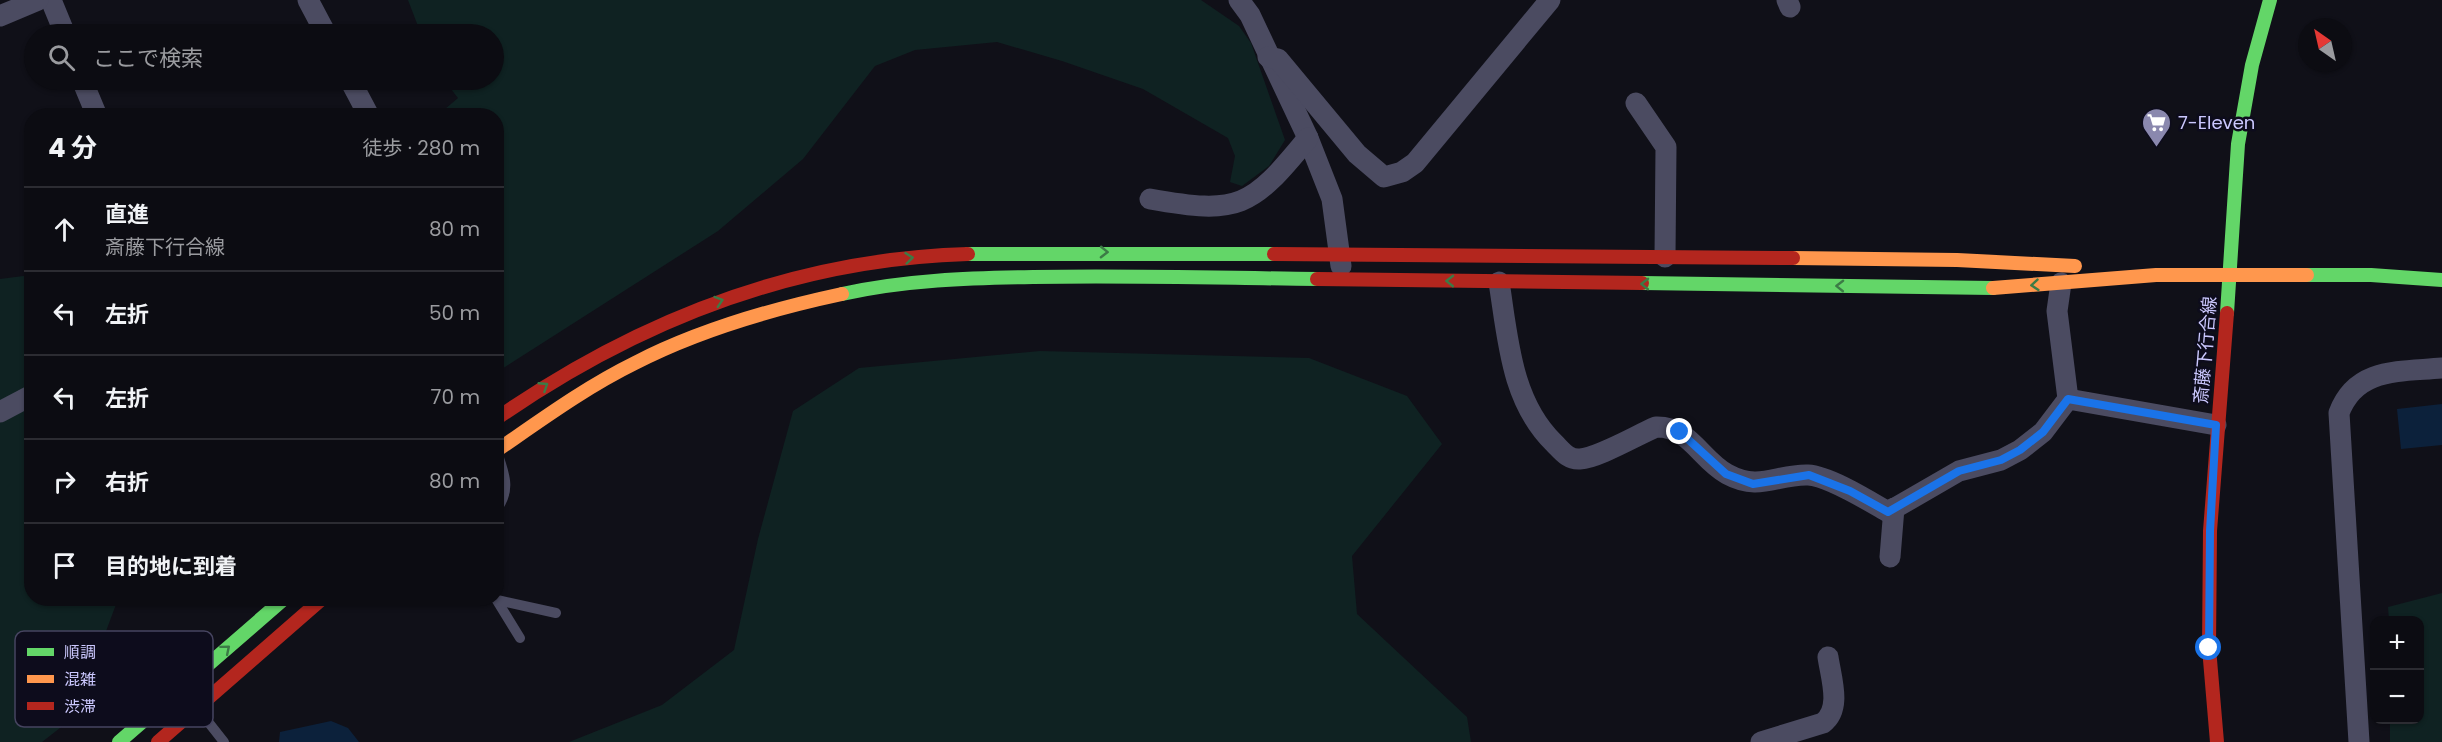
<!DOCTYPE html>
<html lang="ja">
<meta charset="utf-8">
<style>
:root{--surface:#0c0c12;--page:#15151b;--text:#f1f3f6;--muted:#9a9b9f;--line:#2c2c32}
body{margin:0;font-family:Poppins,"Noto Sans JP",sans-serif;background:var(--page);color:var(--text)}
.controls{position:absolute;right:18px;bottom:18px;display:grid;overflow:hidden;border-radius:12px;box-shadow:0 2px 4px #0004}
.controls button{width:54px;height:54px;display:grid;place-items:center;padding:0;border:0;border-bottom:2px solid var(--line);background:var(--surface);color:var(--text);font:30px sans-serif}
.compass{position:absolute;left:2298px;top:18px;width:54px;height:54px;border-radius:50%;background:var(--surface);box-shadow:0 2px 4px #0004;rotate:326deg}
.stop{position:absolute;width:18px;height:18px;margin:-14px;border:4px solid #1a73e8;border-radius:50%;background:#fff}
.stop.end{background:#1a73e8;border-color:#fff;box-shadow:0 2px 6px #0008}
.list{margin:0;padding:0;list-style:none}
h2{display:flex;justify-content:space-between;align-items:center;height:78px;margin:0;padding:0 24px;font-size:26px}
h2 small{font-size:20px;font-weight:400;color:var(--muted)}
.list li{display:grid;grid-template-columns:39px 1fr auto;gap:18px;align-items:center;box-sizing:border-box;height:84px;padding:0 24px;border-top:2px solid var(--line)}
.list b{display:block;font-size:22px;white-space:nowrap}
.list p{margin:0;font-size:20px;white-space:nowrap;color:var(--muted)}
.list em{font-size:20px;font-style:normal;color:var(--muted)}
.icon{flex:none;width:33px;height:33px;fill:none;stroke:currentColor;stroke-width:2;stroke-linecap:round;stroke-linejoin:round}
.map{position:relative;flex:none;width:2442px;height:742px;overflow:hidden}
.search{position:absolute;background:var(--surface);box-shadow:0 2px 4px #0004;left:24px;top:24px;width:480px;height:66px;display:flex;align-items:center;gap:15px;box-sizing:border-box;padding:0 21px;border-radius:33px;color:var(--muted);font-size:22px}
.panel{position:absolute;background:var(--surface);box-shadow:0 2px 4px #0004;left:24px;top:108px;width:480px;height:498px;border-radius:24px}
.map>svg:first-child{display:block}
</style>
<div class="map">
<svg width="2442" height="742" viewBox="0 0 2442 742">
<rect width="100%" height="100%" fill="#101018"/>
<g fill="#0f2222">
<polygon points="408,0 1201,0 1239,26 1251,43 1285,140 1269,166 1242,186 1230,182 1235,156 1228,138 1143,89 1062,61 997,42 915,50 875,66 803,159 718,231 497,372 496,116 438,115 458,98 444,80 494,80 494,34 421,34"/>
<polygon points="31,275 32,598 118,599 74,717 42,742 0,742 0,279"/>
<polygon points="1040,351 1309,358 1407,396 1442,444 1352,556 1357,614 1467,717 1471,742 569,742 662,705 734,650 758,539 793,411 859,368"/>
<polygon points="2442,593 2442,742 2390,742 2390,720 2420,720 2420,620 2389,620 2388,607"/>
</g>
<g fill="#0c213b">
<polygon points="2442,404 2442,445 2401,449 2397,409"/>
<polygon points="331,721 348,728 359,742 279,742 280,732"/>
</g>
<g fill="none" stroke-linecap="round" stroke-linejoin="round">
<g stroke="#4b4b61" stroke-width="10">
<path d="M 496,510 C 512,490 504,473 497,452"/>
<polyline points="496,599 520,638"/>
<polyline points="497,600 556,613"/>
<polyline points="198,709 224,742"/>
</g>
<g stroke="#4b4b61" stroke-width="21">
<polyline points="51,0 65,34"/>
<polyline points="308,0 326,34"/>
<polyline points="1239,0 1250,15 1308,138 1332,199 1341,266"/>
<polyline points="1787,0 1790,7"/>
<polyline points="0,16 38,0"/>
<polyline points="1268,57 1278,59 1357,154 1384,177 1402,172 1415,163 1550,0"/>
<polyline points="82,80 97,116"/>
<polyline points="350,80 369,116"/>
<polyline points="1636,103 1666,147 1665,257"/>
<path d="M 1150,199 C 1239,215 1251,208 1308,138"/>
<path d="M 1499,282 C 1508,339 1511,401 1554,443 C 1562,451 1568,460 1580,459 C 1598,458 1637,435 1656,427 C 1689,426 1701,460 1727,474 C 1760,492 1776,474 1808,475 C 1829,476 1869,501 1888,512 L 1959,471 L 2001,460 L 2020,450 L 2043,432 L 2068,399 L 2216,425"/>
<polyline points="2061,283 2057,311 2068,399"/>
<polyline points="0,412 32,395"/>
<polyline points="1890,557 1894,508"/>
<path d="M 1761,742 L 1823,723 C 1842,709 1831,678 1828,657"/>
<path d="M 2359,742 L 2339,413 C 2356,367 2400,372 2442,368"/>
</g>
<g stroke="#63d668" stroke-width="14">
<polyline points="968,254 1274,254"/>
<polyline points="2307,275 2371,275 2442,280"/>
<polyline points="1642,283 1993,288"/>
<path d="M 842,294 C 905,280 969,278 1033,277 C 1128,275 1222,278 1317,279"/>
<polyline points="2227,313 2238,144 2252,65 2270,0"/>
<polyline points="119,742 285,598"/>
</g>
<g stroke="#ff974d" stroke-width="14">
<polyline points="1793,258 1957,260 2075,266"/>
<polyline points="1993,288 2156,275 2307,275"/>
<path d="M 496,451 C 541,420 586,387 635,363 C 699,330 772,309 842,294"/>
</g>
<g stroke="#b3261e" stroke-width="14">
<polyline points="1274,254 1793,258"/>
<polyline points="1317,279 1642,283"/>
<path d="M 496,419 C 637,321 795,259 968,254"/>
<polyline points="158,742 323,598"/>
<polyline points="2217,742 2209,648 2210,531 2227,313"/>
</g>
</g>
<defs><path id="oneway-chevron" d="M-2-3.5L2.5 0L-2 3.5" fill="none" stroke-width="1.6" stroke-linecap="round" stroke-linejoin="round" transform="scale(1.5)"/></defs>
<g stroke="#3c7b46">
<use href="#oneway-chevron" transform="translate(1104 252) rotate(1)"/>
<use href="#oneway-chevron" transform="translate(909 258) rotate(-6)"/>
<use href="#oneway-chevron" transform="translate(1450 281) rotate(-179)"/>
<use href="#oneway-chevron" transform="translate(1645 284) rotate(-179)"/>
<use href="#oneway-chevron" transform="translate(2035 285) rotate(175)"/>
<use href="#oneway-chevron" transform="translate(1840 286) rotate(-179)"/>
<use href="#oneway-chevron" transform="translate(719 301) rotate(-18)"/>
<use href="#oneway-chevron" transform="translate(544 386) rotate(-33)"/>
<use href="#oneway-chevron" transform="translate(226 649) rotate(-40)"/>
</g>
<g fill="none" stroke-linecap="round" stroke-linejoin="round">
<polyline stroke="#1a73e8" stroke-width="8" points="1680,432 1726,474 1753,484 1809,475 1850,491 1888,512 1959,471 2001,460 2020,450 2043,432 2068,399 2216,425 2210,531 2209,648"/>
</g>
<defs>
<symbol id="supermarket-pin" viewBox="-11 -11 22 30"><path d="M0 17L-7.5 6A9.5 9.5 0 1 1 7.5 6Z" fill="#8a88ae" stroke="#0d0c1c"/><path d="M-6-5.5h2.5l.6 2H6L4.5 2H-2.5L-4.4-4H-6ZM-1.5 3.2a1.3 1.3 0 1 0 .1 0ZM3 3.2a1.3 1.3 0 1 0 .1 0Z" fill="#fff"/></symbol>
</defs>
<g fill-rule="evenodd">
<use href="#supermarket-pin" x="2140" y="106" width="33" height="45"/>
</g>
<g text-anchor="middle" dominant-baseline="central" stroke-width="5" stroke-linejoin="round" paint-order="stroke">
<g font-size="18" fill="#cbc8fe" stroke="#0d0c1c" text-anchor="start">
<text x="2178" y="122">7-Eleven</text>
</g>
<g font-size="18" fill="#cbc8fe" stroke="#0d0c1c">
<text transform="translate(2205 350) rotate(-85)">斎藤下行合線</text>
</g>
</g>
<rect x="15" y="631" width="198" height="96" rx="9" fill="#0d0c1c" stroke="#464460" stroke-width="1.5"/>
<rect x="27" y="648" width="27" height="8" fill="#63d668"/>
<rect x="27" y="675" width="27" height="8" fill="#ff974d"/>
<rect x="27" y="702" width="27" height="8" fill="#b3261e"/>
<g font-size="16" fill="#cbc8fe">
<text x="64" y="658">順調</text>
<text x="64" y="685">混雑</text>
<text x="64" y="712">渋滞</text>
</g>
</svg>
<div class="controls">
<button>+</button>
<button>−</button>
</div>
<svg class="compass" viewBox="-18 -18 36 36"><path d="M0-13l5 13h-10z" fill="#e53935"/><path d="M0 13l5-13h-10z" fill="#9a9b9f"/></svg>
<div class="stop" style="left:2209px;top:648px"></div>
<div class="stop end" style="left:1680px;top:432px"></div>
<div class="search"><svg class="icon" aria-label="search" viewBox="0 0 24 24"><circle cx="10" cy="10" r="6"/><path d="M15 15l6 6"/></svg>ここで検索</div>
<section class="panel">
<h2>4 分<small>徒歩 · 280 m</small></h2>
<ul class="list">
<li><svg class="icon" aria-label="ahead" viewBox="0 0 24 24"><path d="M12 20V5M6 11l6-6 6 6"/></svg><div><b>直進</b><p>斎藤下行合線</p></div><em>80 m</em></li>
<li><svg class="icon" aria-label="left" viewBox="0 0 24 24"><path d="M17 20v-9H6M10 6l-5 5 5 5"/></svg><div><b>左折</b></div><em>50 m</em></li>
<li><svg class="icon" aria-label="left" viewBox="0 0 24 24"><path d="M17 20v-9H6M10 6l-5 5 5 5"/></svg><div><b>左折</b></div><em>70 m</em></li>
<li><svg class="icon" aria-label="right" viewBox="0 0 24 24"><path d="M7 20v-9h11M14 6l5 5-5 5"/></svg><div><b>右折</b></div><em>80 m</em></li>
<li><svg class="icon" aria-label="arrive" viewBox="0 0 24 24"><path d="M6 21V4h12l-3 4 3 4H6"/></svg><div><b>目的地に到着</b></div></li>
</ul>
</section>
</div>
